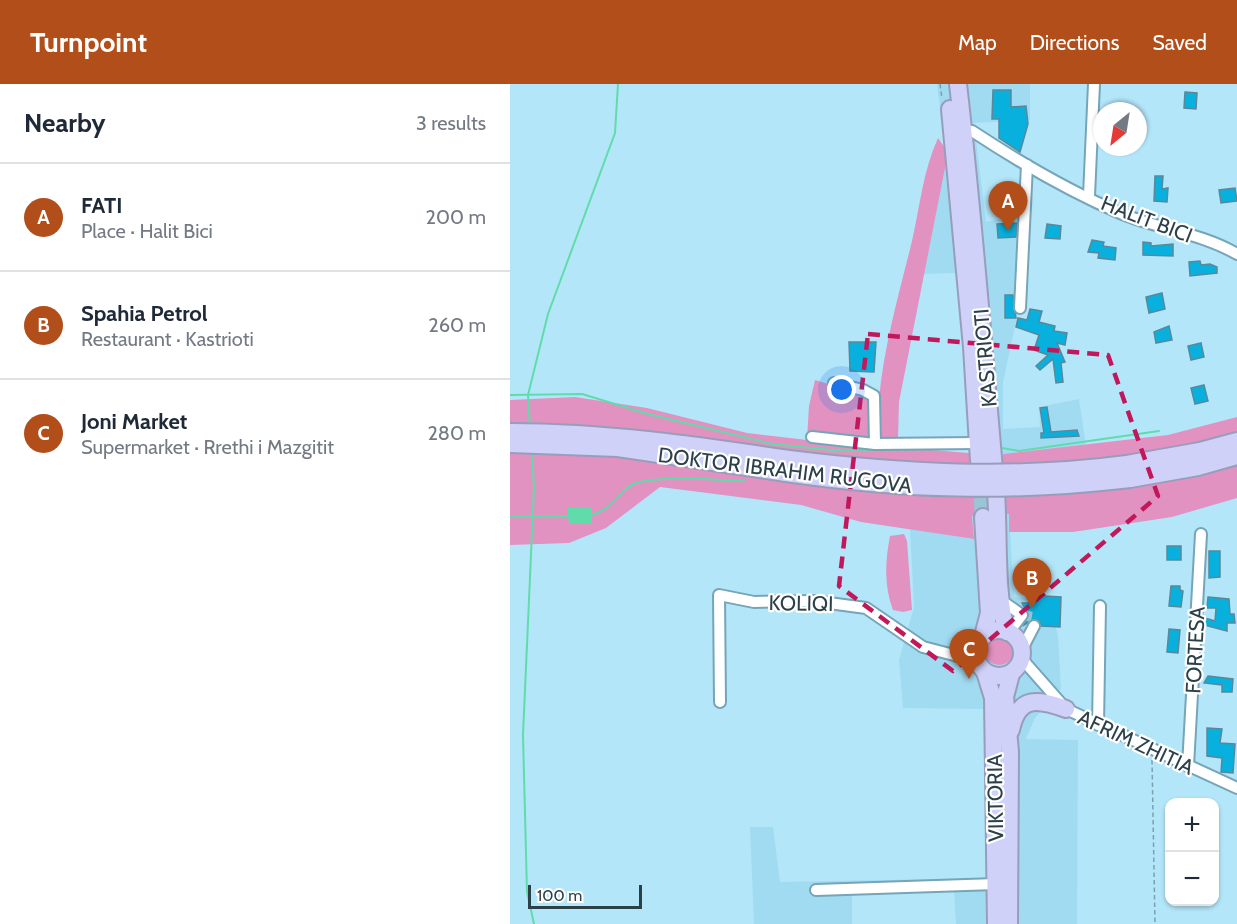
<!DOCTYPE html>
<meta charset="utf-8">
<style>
:root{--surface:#fff;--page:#f6f6f7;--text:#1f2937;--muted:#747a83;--line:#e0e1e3;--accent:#b24e19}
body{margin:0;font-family:Cabin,sans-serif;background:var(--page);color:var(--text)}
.controls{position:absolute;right:18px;bottom:18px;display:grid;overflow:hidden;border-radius:12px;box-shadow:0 2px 4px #0004}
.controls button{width:54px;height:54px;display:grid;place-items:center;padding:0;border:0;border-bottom:2px solid var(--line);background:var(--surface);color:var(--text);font:30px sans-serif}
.compass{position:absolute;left:583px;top:18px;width:54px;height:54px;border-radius:50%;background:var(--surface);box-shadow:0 2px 4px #0004;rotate:210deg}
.scale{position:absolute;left:18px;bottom:15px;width:114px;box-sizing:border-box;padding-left:6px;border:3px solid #2c4048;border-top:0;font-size:16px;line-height:21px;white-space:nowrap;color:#2c4048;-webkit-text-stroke:4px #fefefe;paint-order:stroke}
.you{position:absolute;left:332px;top:306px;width:21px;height:21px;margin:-15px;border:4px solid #fff;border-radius:50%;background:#1a73e8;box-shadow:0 0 0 9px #1a73e833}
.badge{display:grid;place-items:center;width:39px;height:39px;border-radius:50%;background:var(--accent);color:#fff;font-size:20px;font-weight:700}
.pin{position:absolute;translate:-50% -50px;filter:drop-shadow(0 2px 3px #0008)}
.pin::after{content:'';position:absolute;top:32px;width:21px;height:18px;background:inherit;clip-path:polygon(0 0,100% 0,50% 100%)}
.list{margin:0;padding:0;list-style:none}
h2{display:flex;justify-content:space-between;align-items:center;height:78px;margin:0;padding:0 24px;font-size:26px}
h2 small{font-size:20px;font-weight:400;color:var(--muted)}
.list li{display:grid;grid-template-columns:39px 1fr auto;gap:18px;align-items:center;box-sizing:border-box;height:108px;padding:0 24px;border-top:2px solid var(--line)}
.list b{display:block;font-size:22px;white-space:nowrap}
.list p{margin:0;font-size:20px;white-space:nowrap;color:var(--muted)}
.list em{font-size:20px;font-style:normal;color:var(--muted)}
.map{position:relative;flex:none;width:727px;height:840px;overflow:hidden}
header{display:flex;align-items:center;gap:36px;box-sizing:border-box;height:84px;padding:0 30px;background:var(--accent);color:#fff}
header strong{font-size:28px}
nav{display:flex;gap:33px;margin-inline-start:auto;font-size:21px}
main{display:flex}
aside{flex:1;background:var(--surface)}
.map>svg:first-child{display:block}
</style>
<header>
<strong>Turnpoint</strong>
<nav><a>Map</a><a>Directions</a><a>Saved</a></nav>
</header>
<main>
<aside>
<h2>Nearby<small>3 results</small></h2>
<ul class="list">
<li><span class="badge">A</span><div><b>FATI</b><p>Place · Halit Bici</p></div><em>200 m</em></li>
<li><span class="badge">B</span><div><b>Spahia Petrol</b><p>Restaurant · Kastrioti</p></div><em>260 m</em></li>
<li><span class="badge">C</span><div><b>Joni Market</b><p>Supermarket · Rrethi i Mazgitit</p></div><em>280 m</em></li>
</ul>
</aside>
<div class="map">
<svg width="727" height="840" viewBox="0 0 727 840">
<rect width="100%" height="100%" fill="#b4e6fa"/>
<g fill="#a1dbf2">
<polygon points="427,0 520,0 520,36 464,39 476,138 511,130 506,237 493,299 493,345 530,343 529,323 569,315 576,362 463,373 446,189 414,190 430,106 435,64"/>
<polygon points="499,430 504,513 540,518 548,552 551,605 525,634 516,655 568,656 567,840 446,840 444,808 342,810 342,840 244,840 240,743 263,743 270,798 480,794 474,625 393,624 389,576 404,523 400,445 463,455 462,432"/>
</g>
<g fill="#e192c0">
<path d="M 428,54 L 435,64 L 435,84 L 389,318 L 388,356 L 350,360 L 459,369 L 459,383 L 493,380 L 493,370 L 658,351 L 727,333 L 727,414 L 662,433 L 563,448 L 499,448 L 499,430 L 462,432 L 464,455 L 351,438 L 291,421 L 150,403 L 96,444 L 59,459 L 0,461 L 0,316 L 65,313 L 137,324 L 237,349 L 297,356 L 299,322 L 305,296 L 369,315 C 374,261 389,210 402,157 C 410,122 413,87 428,54 Z"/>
<path d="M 394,450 L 397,457 L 402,526 L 393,528 L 383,526 C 374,503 375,477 380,452 Z"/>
<circle cx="489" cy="566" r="15"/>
</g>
<polygon fill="#60dcab" points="82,423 81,440 59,439 57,424"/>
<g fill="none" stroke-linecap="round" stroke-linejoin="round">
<g stroke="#60dcab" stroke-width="2">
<polyline points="0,311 72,310 138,330 262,360 321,366 453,365"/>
<polyline points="20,342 18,311 38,230 105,49 108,0"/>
<polyline points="492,364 509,367 649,347"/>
<polyline points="22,368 24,403 13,651 17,808 24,840"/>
<path d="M 81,431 C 105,425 111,403 126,399 C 158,391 201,396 234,397"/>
<polyline points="0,433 58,432"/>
</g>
</g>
<g fill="#08b1dd" stroke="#59889a" stroke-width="1.5">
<polygon points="483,6 501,6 501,23 516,22 518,40 510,68 489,54 489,35 482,35"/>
<polygon points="675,8 687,9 686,25 674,24"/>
<polygon points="645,92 653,92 652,105 658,104 657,118 644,117"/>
<polygon points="725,104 727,117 711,119 709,106"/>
<polygon points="507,139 506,153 488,154 487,140"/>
<polygon points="537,140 551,142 550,155 535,154"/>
<polygon points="582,156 594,158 593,162 606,164 605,176 588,174 589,169 578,168"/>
<polygon points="633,158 641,159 641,162 663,160 663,172 633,171"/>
<polygon points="690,177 691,181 700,180 707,183 707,189 680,192 679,178"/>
<polygon points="652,209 655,225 639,229 636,213"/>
<polygon points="495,211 503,211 506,234 495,234"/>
<polygon points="520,225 532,227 529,238 545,242 544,247 557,249 555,261 547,259 555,278 551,279 553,298 546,299 543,275 530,286 526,282 538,271 524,266 529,251 506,243 508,234 517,236"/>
<polygon points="659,242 662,256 646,259 644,248"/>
<polygon points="339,258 366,258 364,288 340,287"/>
<polygon points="691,259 694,273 681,276 678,262"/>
<polygon points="694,301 698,317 685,320 681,304"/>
<polygon points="537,323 541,348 567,346 569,352 531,354 531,349 534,349 530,324"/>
<rect x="657" y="462" width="14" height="14"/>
<polygon points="699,467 710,467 710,493 699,494"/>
<polygon points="661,502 670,502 670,506 673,507 671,523 659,522"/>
<polygon points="519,511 551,513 550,543 531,542 530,538 524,535 514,541 519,531 512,519 519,519"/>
<polygon points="698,513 719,515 720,530 724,530 725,539 717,539 717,547 694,541 695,534 705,537 706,524 697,524"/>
<polygon points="659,545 670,546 668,569 657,568"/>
<polygon points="698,592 723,595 722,608 712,608 712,601 694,599"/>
<polygon points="697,644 712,645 710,659 725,660 723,689 711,688 712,674 697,672"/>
</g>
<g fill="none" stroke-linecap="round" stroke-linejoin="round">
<polyline stroke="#99c5d6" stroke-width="10" stroke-dasharray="10 5" stroke-linecap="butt" points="512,531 523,533 524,542"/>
<polyline stroke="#99c5d6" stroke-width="16" stroke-dasharray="16 8" stroke-linecap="butt" points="470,390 473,433"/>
<defs>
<g id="minor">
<path d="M 454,47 L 462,47 C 506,76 561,108 610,129 C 648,145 691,149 727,170"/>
<polyline points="579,112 584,0"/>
<polyline points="510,224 517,81"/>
<polyline points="324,299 353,306 364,312 365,360"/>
<polyline points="302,353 365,360 468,359"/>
<polyline points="492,517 512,531 499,548"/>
<polyline points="512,565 524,542"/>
<polyline points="447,572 466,564"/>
<polyline points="512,575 556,625 727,704"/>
<polyline points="210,618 209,511 244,518 304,517 356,524 413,563 467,577"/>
<polyline points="588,641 590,522"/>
<polyline points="678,682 691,450"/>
<polyline points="306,806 486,800"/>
</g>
<g id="highway">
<path d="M 448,0 C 464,136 474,272 486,408 C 489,447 485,513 497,548"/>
<polyline points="440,25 462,263 469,377"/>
<path d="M 0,348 C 94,348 186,361 279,375"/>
<polyline points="0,360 108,364 276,389"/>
<polyline points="617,380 690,367 727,357"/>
<polyline points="620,395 688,383 727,372"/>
<polyline points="473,433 479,529 473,552"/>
<circle cx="489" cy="569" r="23"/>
<polyline points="475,588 483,614 486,840"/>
<path d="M 501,646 C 508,611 528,615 556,625"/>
<polyline points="499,840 500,668 495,613 501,590"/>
</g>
</defs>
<use href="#minor" stroke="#75a5b8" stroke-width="14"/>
<use href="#highway" stroke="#979ebb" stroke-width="20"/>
<g stroke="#7ba1b0" stroke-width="1.5" stroke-dasharray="4.5 3" stroke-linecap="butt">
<polyline points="430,0 432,15"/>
<polyline points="642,676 645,840"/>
</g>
<use href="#minor" stroke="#fff" stroke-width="10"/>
<use href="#highway" stroke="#d0d1f9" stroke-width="16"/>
<defs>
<g id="highway-bridge">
<path d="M 279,375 C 392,389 503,395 617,380"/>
<path d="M 276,389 C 394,406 501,409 620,395"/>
</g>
</defs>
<use href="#highway-bridge" stroke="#979ebb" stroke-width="20" stroke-linecap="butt"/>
<use href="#highway-bridge" stroke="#d0d1f9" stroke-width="16"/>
</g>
<path fill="none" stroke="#c2185b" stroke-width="4.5" stroke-dasharray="12 8" stroke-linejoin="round" d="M 358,250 L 598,271 L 648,412 L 443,587 L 329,502 Z"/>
<g text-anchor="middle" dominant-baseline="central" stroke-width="4.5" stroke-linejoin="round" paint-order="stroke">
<g font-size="21" fill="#2c4048" stroke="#fefefe">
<text transform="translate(637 135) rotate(21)">HALIT BICI</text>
<text transform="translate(475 274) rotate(-95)">KASTRIOTI</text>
<text transform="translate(275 386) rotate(7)">DOKTOR IBRAHIM RUGOVA</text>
<text transform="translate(291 519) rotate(1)">KOLIQI</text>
<text transform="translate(685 566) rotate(-87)">FORTESA</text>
<text transform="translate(626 658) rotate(25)">AFRIM ZHITIA</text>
<text transform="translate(485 714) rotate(-91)">VIKTORIA</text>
</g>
</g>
</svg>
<div class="controls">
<button>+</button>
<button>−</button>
</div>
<svg class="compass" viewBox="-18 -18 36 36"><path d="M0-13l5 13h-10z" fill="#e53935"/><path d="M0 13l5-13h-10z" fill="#747a83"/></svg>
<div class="scale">100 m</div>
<div class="you"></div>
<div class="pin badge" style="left:498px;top:147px">A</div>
<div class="pin badge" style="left:522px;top:524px">B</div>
<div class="pin badge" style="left:459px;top:595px">C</div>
</div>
</main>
